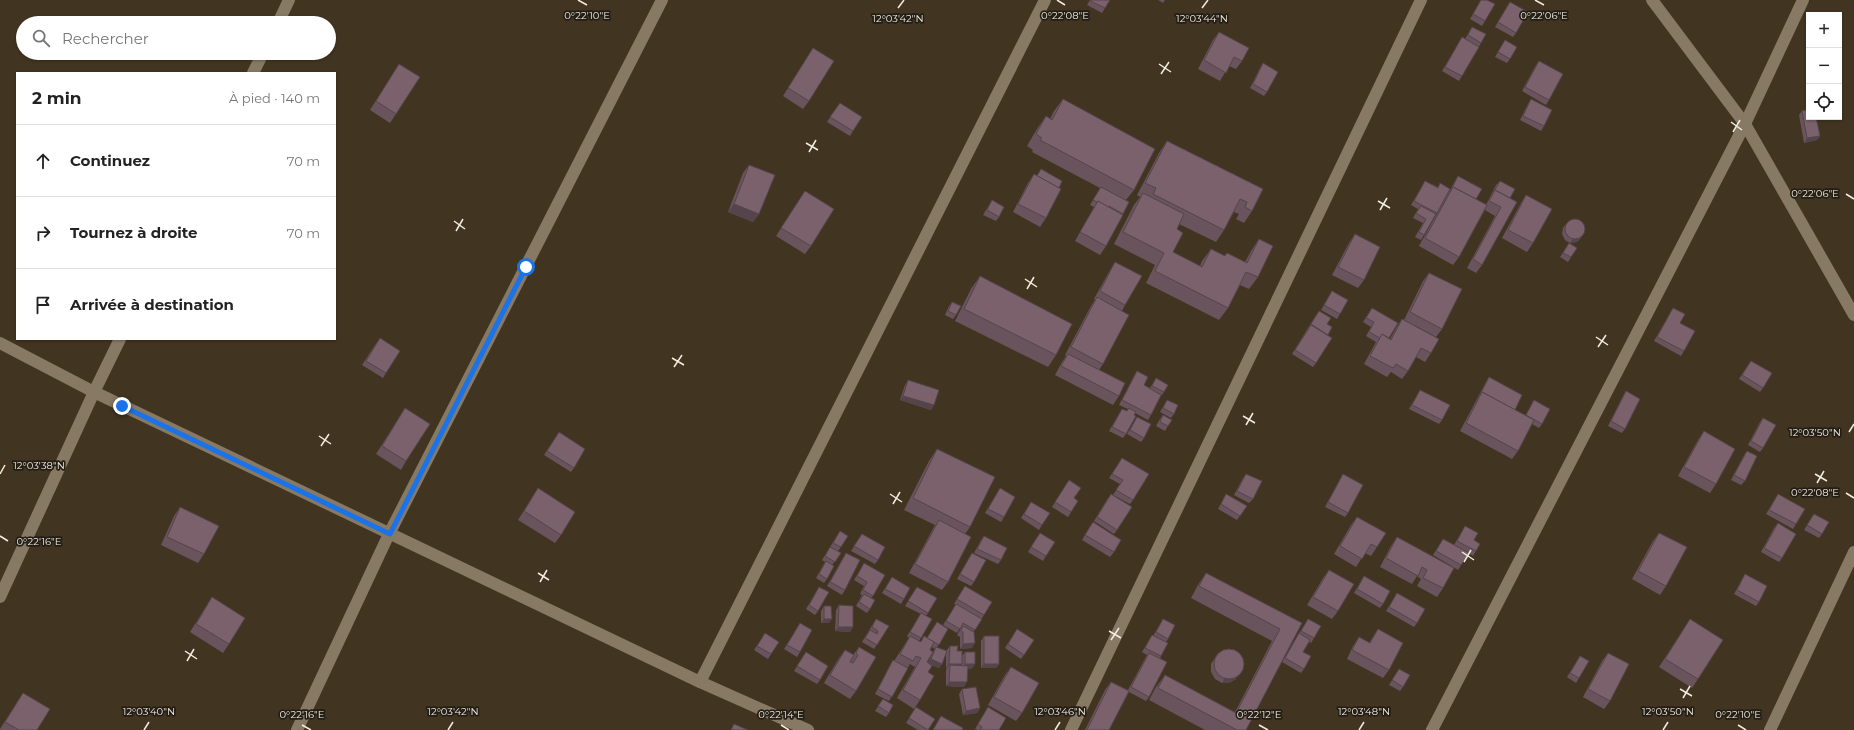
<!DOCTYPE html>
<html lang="fr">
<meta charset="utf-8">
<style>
:root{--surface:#fff;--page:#f6f6f6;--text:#222;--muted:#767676;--line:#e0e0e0}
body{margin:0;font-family:Montserrat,sans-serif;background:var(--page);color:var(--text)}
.controls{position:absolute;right:12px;top:12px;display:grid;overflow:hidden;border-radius:0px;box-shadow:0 1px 3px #0004}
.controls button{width:36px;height:36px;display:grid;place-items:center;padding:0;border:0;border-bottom:1px solid var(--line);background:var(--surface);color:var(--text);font:20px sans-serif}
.stop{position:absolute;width:12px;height:12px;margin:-9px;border:3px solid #1a73e8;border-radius:50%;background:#fff}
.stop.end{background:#1a73e8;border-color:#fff;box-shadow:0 1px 4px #0008}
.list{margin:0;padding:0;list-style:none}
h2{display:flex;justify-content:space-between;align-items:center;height:52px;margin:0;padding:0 16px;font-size:17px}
h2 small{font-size:13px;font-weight:400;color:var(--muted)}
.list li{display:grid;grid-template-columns:26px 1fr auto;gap:12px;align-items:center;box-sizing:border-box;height:72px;padding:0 16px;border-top:1px solid var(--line)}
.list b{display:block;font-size:15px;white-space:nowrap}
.list em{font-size:13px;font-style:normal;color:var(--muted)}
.icon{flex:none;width:22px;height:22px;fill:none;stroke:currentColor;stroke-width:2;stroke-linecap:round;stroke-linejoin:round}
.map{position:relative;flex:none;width:1854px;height:730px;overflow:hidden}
.search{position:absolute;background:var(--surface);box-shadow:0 1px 3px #0004;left:16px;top:16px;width:320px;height:44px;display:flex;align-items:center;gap:10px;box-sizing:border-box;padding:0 14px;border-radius:22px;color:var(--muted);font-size:15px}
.panel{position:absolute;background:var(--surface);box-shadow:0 1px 3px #0004;left:16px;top:72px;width:320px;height:268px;border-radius:0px}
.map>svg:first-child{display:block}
</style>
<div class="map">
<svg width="1854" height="730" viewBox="0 0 1854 730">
<rect width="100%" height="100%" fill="#413521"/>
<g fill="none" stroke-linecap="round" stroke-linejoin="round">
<g stroke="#877963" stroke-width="12">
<polyline points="1652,0 1745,124 1854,315"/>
<polyline points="278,23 289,0"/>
<polyline points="253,73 263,53"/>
<polyline points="0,343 94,392 700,682 808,730"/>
<polyline points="0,597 94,392 120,339"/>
<polyline points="700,682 1045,0"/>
<polyline points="297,730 389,534 662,0"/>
<polyline points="1071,730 1421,0"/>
<polyline points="1432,730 1745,124 1803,0"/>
<polyline points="1770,730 1854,552"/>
</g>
</g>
<g fill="#69535d" fill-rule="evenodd">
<polygon points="1090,0 1110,0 1102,13 1087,5"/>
<polygon points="1158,0 1165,0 1163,3"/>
<polygon points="1481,0 1485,21 1482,26 1470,19"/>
<polygon points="1510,2 1516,33 1513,37 1495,27"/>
<polygon points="1472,27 1481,43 1459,81 1442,71 1459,42 1462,37 1465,39"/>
<polygon points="1219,32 1242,61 1236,69 1229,66 1220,81 1198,69 1213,40"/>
<polygon points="1505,40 1510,59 1507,63 1495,57"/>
<polygon points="813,48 809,101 803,109 783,96"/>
<polygon points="1539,61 1549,100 1546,105 1522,91 1536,65"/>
<polygon points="1263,63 1267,92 1264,96 1250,88 1260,68"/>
<polygon points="399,64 396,114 390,123 370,110"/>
<polygon points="1063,99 1134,190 1126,200 1129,202 1106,246 1100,255 1075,241 1094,207 1090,205 1100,188 1032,152 1033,150 1027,146 1037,129 1046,116 1050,119 1054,111"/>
<polygon points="1531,99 1544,126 1541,131 1520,120 1528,104"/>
<polygon points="837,107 853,131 850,136 827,122"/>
<polygon points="1802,111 1820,136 1817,140 1804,143 1799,115"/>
<polygon points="1167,141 1263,189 1252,211 1244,223 1236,219 1239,214 1234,212 1224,230 1216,242 1179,224 1177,229 1173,252 1200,266 1202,261 1211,249 1224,256 1227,253 1245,262 1251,251 1259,239 1258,277 1249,289 1240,285 1228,308 1219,320 1146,283 1155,265 1114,244 1134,205 1140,197 1137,195 1159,153"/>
<polygon points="749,165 759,214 753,222 728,212 743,173"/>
<polygon points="1041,169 1059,188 1046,218 1040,227 1013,212 1028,183 1034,174 1037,176"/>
<polygon points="1458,176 1476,199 1486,205 1496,185 1500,181 1510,198 1482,265 1476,273 1467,268 1495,216 1485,210 1459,257 1453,265 1419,246 1447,195"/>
<polygon points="1425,181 1438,187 1440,183 1450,189 1424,235 1421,240 1415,237 1423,223 1413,218 1418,209 1411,205"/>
<polygon points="805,191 811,246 805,254 776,236"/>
<polygon points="1526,195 1533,243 1527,252 1502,238 1521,203"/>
<polygon points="992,200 999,217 996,221 983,215"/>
<polygon points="1566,224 1581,238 1577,242 1570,243 1565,240 1562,234 1563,228"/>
<polygon points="1355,234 1364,280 1358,288 1332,275 1349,243"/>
<polygon points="1569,243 1577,248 1568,262 1560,257"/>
<polygon points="1115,262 1125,305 1122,311 1103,364 1099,370 1119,396 1113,405 1055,375 1062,362 1066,356 1065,355 1091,306 1095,300 1094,299 1110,270"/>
<polygon points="1429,273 1442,329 1436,337 1414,325 1431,353 1425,362 1416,357 1408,371 1402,379 1391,372 1387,377 1364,364 1376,342 1366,336 1371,327 1363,322 1372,308 1389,338 1390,339 1396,328 1402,319 1404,320 1423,281"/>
<polygon points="980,276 1056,355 1048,367 955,321 971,289"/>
<polygon points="1332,291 1340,314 1337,319 1321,310"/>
<polygon points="952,302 956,315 953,319 945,315 949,306"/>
<polygon points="1673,308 1684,351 1681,356 1654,341"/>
<polygon points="1316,315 1327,324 1332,327 1327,336 1316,363 1313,367 1292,354"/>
<polygon points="377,342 386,373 383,378 362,365"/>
<polygon points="1748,365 1763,388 1760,392 1739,379"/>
<polygon points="1137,371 1144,385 1150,388 1156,378 1164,392 1161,396 1151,415 1148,420 1135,413 1126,434 1123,438 1109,431 1122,409 1127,411 1128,409 1119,405 1134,376"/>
<polygon points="1489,377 1515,410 1525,416 1534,400 1542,424 1539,428 1532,424 1518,451 1512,459 1460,431 1486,382"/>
<polygon points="908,380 934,405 931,410 900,400 905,385"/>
<polygon points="1420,390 1442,420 1439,424 1409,409"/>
<polygon points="1626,391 1625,429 1622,433 1608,426 1623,396"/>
<polygon points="1167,400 1174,414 1171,418 1160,412"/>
<polygon points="405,408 406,461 401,470 376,454"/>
<polygon points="1163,415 1168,426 1165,431 1156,426 1160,419"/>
<polygon points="1137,417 1144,438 1141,442 1127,434"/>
<polygon points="1763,418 1763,448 1760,452 1748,445 1760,422"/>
<polygon points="1704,431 1716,484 1710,493 1678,476 1698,440"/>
<polygon points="556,437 574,468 571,472 544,455"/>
<polygon points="937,449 970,527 965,534 948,582 942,590 909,573 935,525 904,510 929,461"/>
<polygon points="1747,451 1745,481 1741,485 1731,480 1744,455"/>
<polygon points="1122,458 1133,500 1130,504 1113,495 1120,484 1109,478"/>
<polygon points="1246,474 1253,499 1249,503 1234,495 1243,478"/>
<polygon points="1343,474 1348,513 1345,517 1325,507"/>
<polygon points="1066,485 1074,498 1078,501 1068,517 1052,507"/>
<polygon points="538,488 561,535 555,543 518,520"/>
<polygon points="1000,488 1004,517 1001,522 985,513"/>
<polygon points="1226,494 1247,506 1237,520 1218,509"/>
<polygon points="1778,494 1796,524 1793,529 1766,514"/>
<polygon points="1108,498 1117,530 1114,534 1094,521"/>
<polygon points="1031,502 1042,525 1039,530 1021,518"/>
<polygon points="180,507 204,554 198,563 161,545 174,516"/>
<polygon points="1814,514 1822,534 1819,538 1804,530"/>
<polygon points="1357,517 1377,547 1371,556 1365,553 1356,567 1334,554 1351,525"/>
<polygon points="1778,523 1782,558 1779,562 1761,552 1774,528"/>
<polygon points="1090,526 1114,552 1110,557 1082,540"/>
<polygon points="1465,526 1474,540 1476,551 1473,556 1469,553 1458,570 1433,555 1443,539 1454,545"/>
<polygon points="840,531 841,547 838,551 841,553 832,565 827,579 824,583 816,578 825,562 822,560"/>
<polygon points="1659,533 1666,586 1660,595 1632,579 1653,541"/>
<polygon points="862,534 878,560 875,564 851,551"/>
<polygon points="984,536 1001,560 998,564 974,553 981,540"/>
<polygon points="1037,537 1046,556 1043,561 1028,552"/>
<polygon points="1397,537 1443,588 1437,597 1417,586 1421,579 1417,576 1412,584 1380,567 1391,546"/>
<polygon points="846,553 845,590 842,595 827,586"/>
<polygon points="972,553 974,582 971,586 957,579"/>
<polygon points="864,563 873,596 871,598 870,609 867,613 856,606 862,595 860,594 864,586 854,580"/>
<polygon points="1329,570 1338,611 1332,619 1307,605 1323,578"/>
<polygon points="1206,573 1302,623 1246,730 1205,730 1149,700 1156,687 1165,675 1235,712 1272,641 1191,598 1198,585"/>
<polygon points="1745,574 1759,602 1756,606 1734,594 1742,579"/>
<polygon points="1364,576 1383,604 1380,608 1354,593"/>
<polygon points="892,577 904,599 901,604 882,593"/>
<polygon points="965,586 984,615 974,631 972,648 960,649 960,637 957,635 961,628 960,628 957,633 943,625 956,605 954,604"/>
<polygon points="819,587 818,611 815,615 806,609"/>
<path d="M 917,587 L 928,613 L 926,616 L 932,619 L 919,641 L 921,641 L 924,636 L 927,638 L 937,622 L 948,629 L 937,647 L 946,651 L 950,646 L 957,651 L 962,656 L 965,652 L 972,669 L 968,668 L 964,687 L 946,686 L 946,670 L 947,668 L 946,668 L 946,652 L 942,664 L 939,668 L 929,664 L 928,672 L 920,700 L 914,709 L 897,698 L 915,667 L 910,664 L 889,701 L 875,694 L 890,665 L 893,660 L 894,661 L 909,638 L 907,636 L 921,614 L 905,606 ZM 932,647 L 935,649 L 933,652 L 930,650 ZM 932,654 L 928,663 L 927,662 Z"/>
<polygon points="1397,593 1417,623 1414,627 1386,611"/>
<polygon points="212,597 229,644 223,653 190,632"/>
<polygon points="839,605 853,627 850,632 835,631 836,610"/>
<polygon points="824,606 829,623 821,623 821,611"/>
<polygon points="876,619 889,626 874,649 862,642"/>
<polygon points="1163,619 1168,639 1166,642 1161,656 1160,659 1149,697 1146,701 1129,692 1109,730 1085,730 1105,690 1111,682 1128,690 1147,655 1142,652 1149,640 1152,635 1153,636"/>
<polygon points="1308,619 1314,638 1311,643 1309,642 1303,652 1304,669 1301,673 1282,662 1296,638"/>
<polygon points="1690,619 1698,679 1692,688 1659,667"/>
<polygon points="800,623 800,652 797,657 784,649"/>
<polygon points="1017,629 1024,655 1021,659 1005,648"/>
<polygon points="1378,629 1389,670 1383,678 1347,659 1353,646 1359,637 1369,643"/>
<polygon points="984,636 999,664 996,668 981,668 981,641"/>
<polygon points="762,638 779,642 768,659 754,650"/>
<polygon points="859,647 856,691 850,699 824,683 839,658 845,650 853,655"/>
<polygon points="806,652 820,680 817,684 794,671"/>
<polygon points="1218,653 1236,679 1229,683 1222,683 1215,679 1211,672 1211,664"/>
<polygon points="1608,653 1610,701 1604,709 1583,697 1602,661"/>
<polygon points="1580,656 1579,678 1576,683 1567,677"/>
<polygon points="1011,667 1022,713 1016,721 988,705 1005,675"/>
<polygon points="1399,669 1403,687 1400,691 1389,685"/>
<polygon points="962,689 980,708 977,713 963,715 959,694"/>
<polygon points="23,693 37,730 0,730 0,729"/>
<polygon points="883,699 889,713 886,717 875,711"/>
<polygon points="916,707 935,719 928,730 918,730 906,723"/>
<polygon points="988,707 999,730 978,730 975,729"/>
</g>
<g fill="#55444c">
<polygon points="1820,136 1817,140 1804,143 1807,138"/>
<polygon points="734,204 759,214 753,222 728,212"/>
<polygon points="1584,233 1581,238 1577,242 1570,243 1573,239"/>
<polygon points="903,396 934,405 931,410 900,400"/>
<polygon points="824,619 832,619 829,623 821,623"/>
<polygon points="838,627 853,627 850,632 835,631"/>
<polygon points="975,643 972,648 960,649 963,644"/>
<polygon points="931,659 942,664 939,668 928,663"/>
<polygon points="949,664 962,664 959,668 950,665 947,668 946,668"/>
<polygon points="965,664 975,664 972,669 962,668"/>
<polygon points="984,664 999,664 996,668 981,668"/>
<polygon points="1239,674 1236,679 1229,683 1222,683 1225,678"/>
<polygon points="949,682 967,682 964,687 946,686"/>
<polygon points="980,708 977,713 963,715 966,711"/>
</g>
<g fill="#7a616c" stroke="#55444c">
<polygon points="1091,0 1110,0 1105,8 1090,1"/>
<polygon points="1481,0 1487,0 1495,4 1485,21 1473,14"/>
<polygon points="1510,2 1528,12 1516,33 1498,22"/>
<polygon points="1472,27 1486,34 1481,43 1468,35"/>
<polygon points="1219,32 1249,48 1242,61 1234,57 1226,73 1204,60"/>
<polygon points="1462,37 1479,47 1462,76 1445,67"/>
<polygon points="1505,40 1517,47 1510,59 1498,52"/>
<polygon points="813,48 834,61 809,101 788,88"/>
<polygon points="1539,61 1563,74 1549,100 1525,87"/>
<polygon points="1263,63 1278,72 1267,92 1253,84"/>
<polygon points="399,64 420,77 396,114 376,101"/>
<polygon points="1063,99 1155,149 1134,190 1040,140 1042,138 1036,134 1046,116 1052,120"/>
<polygon points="1531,99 1552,110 1544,126 1523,116"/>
<polygon points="840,103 862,117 853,131 830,117"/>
<polygon points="1809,109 1809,117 1816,117 1820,136 1807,138 1802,111"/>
<polygon points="1167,141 1263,189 1252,211 1245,207 1247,202 1240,199 1224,230 1153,194 1156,188 1145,183"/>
<polygon points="749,165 775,175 759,214 734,204"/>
<polygon points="1041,169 1062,181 1059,188 1037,176"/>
<polygon points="1034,174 1061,189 1046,218 1018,204"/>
<polygon points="1458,176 1482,189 1476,199 1453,187 1451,190"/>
<polygon points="1425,181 1438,188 1440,183 1450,189 1437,213 1414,201"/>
<polygon points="1500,181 1515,189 1510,198 1495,190 1493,193"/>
<polygon points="1101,187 1129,202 1123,214 1109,206 1108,207 1098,201 1097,202 1093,200"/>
<polygon points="1453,187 1487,205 1459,257 1425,238"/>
<polygon points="1495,190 1517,202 1482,265 1473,259 1501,207 1489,201"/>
<polygon points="805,191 834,209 811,246 781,228"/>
<polygon points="1143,193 1184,214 1177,229 1183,233 1173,252 1202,267 1211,249 1225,256 1227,253 1247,263 1259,239 1273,246 1258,277 1246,272 1228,308 1155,271 1164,253 1123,232"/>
<polygon points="1526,195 1552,209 1533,243 1508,230"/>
<polygon points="992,200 1004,207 999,217 987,210"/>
<polygon points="1098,201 1123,215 1106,246 1080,232"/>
<polygon points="1421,206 1436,214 1424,235 1419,232 1426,219 1416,213"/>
<circle cx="1575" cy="229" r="10"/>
<polygon points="1355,234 1380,247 1364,280 1338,267"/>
<polygon points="1569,243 1577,248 1571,257 1563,253"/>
<polygon points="1115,262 1142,276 1125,305 1100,291"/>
<polygon points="1429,273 1462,289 1442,329 1410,312"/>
<polygon points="980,276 1072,324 1056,355 964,309"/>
<polygon points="1332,291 1348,300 1340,314 1324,305"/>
<polygon points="1097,297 1129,315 1103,364 1071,347"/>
<polygon points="952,302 961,306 956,315 948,311"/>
<polygon points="1372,308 1398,323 1389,338 1382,334 1380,338 1369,332 1374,322 1366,318"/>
<polygon points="1673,308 1685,314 1680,323 1695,331 1684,351 1657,337"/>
<polygon points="1319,311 1331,318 1327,324 1332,327 1328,335 1311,324"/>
<polygon points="1402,319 1439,339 1431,353 1421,348 1408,371 1396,364 1393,368 1370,356 1382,334 1391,340"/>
<polygon points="1311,325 1332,338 1316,363 1295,350"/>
<polygon points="380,338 400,351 386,373 366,361"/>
<polygon points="1068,354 1125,383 1119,396 1061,366"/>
<polygon points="1751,361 1772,373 1763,388 1742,375"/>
<polygon points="1137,371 1148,377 1144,385 1161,395 1151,415 1122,400"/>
<polygon points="1489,377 1522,395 1515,410 1482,392 1480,395"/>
<polygon points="1156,378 1168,385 1164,392 1152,386"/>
<polygon points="908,380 939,390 934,405 903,396"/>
<polygon points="1420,390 1450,405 1442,420 1412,405"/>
<polygon points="1626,391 1640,399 1625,429 1611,421"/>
<polygon points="1482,392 1534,420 1518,451 1466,423"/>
<polygon points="1167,400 1178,405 1174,414 1163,408"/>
<polygon points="1534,400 1550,409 1542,424 1526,415"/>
<polygon points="405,408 430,424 406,461 382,446"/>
<polygon points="1129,408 1136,412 1134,415 1136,416 1126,434 1112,427 1122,409 1127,411"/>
<polygon points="1163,415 1172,420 1168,426 1160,422"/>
<polygon points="1137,417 1151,424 1144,438 1130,430"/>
<polygon points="1763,418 1776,425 1763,448 1751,441"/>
<polygon points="1704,431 1735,449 1716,484 1684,467"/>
<polygon points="559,432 585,449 574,468 547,451"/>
<polygon points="937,449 995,477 970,527 913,498"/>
<polygon points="1747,451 1757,456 1745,481 1734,475"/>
<polygon points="1122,458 1149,474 1133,500 1116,490 1123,480 1112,474"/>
<polygon points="1246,474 1262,481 1253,499 1237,491"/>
<polygon points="1343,474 1363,485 1348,513 1328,502"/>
<polygon points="1069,480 1081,488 1074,498 1078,501 1071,512 1055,502"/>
<polygon points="538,488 575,512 561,535 524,511"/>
<polygon points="1000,488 1015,497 1004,517 988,509"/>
<polygon points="1111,494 1132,507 1117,530 1097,517"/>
<polygon points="1226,494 1247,506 1240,516 1221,504"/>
<polygon points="1778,494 1805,509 1796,524 1769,510"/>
<polygon points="1031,502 1050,513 1042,525 1024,514"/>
<polygon points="180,507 219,526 204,554 167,537"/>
<polygon points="1814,514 1829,522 1822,534 1807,525"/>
<polygon points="1357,517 1386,533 1377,547 1371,544 1362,559 1340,546"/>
<polygon points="939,520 971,537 948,582 915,564"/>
<polygon points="1093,522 1121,540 1114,552 1085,535"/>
<polygon points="1778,523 1796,534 1782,558 1764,548"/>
<polygon points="1465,526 1478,533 1474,540 1480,544 1476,551 1457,541"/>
<polygon points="840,531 848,536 841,547 833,543"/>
<polygon points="1040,533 1055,542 1046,556 1031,547"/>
<polygon points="1659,533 1687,547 1666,586 1638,571"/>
<polygon points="862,534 885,547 878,560 854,546"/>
<polygon points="984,536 1007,548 1001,560 977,549"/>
<polygon points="1397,537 1454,568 1443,588 1423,578 1427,570 1422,567 1418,576 1386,558"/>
<polygon points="1443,539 1469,553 1461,565 1436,551"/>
<polygon points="830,547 841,553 835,562 825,556"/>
<polygon points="846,553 860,560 845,590 830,582"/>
<polygon points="972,553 986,560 974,582 960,574"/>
<polygon points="826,561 834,566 827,579 819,574"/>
<polygon points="864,563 885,575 873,596 863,590 867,582 857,576"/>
<polygon points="1329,570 1354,584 1338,611 1313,597"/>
<polygon points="1206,573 1302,623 1246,730 1237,730 1158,688 1165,675 1236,713 1280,629 1199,586"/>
<polygon points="1745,574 1767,586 1759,602 1737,590"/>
<polygon points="1364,576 1390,591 1383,604 1357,589"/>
<polygon points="892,577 910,588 904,599 885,589"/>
<polygon points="965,586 992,602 984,615 957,599"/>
<polygon points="819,587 829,592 818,611 809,605"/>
<polygon points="917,587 937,598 928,613 908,601"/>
<polygon points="1397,593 1425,609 1417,623 1389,607"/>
<polygon points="864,594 875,600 870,609 859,602"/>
<polygon points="212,597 245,618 229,644 196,624"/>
<polygon points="956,604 982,619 975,630 963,623 960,629 946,621"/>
<polygon points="839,605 853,606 853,627 838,627"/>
<polygon points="824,606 831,606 832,619 824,619"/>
<polygon points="921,613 932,619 921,638 910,632"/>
<polygon points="876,619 889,626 877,645 865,638 870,630 877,634 878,631 872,627"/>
<polygon points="1163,619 1175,625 1168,639 1156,632"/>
<polygon points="1308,619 1321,626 1314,638 1301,631"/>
<polygon points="1690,619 1723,640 1698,679 1665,659"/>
<polygon points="937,622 948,629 939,645 927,638"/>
<polygon points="800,623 812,630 800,652 787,645"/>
<polygon points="963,626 974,632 975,643 963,644 963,633 961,630"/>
<polygon points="1017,629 1034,640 1024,655 1008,644"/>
<polygon points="1378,629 1403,643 1389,670 1352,650 1359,637 1370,643"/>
<polygon points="765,633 779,642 771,654 757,646"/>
<polygon points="1299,633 1310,640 1303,652 1311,656 1304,669 1285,658"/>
<polygon points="1152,635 1168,643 1161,656 1145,648"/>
<polygon points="910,636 921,642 924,636 934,642 930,650 933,652 927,662 932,666 928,672 934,676 920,700 903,690 921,658 916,656 913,661 900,654"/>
<rect x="984" y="636" width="15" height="28"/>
<polygon points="950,646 958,646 957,651 962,651 962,664 949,664"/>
<polygon points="859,647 876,657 856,691 830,675 845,650 854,655 850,662 853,663 858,655 856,653"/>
<polygon points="936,647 947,651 942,664 931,659"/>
<circle cx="1229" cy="664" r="15"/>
<polygon points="806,652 828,666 820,680 797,666"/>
<rect x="965" y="652" width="10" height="12"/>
<polygon points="1149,653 1167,662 1149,697 1131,687"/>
<polygon points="1608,653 1629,664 1610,701 1588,689"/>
<polygon points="1580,656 1589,661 1579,678 1570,673"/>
<polygon points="893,660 908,668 892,697 878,689"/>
<polygon points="950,665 968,666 967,682 949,682"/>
<polygon points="1011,667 1039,683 1022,713 994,697"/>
<polygon points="1399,669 1410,675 1403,687 1392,680"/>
<polygon points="1111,682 1129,691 1109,730 1087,730"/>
<polygon points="976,687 980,708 966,711 962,689"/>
<polygon points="23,693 50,709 37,730 19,730 5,722"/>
<polygon points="883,699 893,705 889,713 878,706"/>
<polygon points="916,707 935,719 928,730 909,718"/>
<polygon points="988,707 1006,718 999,730 980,730 982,727 978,724"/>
<polygon points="941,716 963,728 962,730 933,730"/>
<polygon points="734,724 748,730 731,730"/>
</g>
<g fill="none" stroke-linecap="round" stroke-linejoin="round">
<polyline stroke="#1a73e8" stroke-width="5" points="122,406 390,534 526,267"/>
</g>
<path fill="none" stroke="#f4ece0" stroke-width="1.5" d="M 578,0 L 587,5M 1057,0 L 1065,5M 1535,0 L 1544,5M 898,8 L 904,0M 1202,8 L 1208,0M 1159,64 L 1171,72M 1161,74 L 1169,62M 1731,122 L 1742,130M 1733,132 L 1740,120M 806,143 L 818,150M 809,152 L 816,140M 1846,194 L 1854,199M 1378,201 L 1390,208M 1380,210 L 1387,198M 454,221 L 465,229M 456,231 L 463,219M 1025,279 L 1037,287M 1027,289 L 1034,277M 1596,337 L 1608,345M 1598,347 L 1606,335M 672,358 L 684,365M 674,367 L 682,355M 1243,416 L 1255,423M 1246,425 L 1253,413M 1849,432 L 1854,424M 319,436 L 331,444M 321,446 L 329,434M 0,474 L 5,465M 1815,474 L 1827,481M 1817,483 L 1824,471M 1846,493 L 1854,498M 890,494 L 902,502M 893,504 L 900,492M 0,536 L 8,541M 1462,552 L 1474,560M 1464,562 L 1471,550M 538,573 L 549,580M 540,582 L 547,570M 1109,631 L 1121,638M 1111,640 L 1119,628M 185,651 L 197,659M 187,661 L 194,649M 1680,689 L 1692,696M 1683,698 L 1690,686M 302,725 L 311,730M 781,725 L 789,730M 1259,725 L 1268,730M 1738,725 L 1746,730M 144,730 L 149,722M 448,730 L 453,722M 1055,730 L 1060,722M 1359,730 L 1364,722M 1663,730 L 1668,722"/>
<g font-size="10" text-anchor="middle" fill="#f4ece0" stroke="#231e15" stroke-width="3.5" stroke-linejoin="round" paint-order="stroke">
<text x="1065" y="19">0°22'08"E</text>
<text x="587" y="19">0°22'10"E</text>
<text x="1544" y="19">0°22'06"E</text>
<text x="898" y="22">12°03'42"N</text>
<text x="1202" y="22">12°03'44"N</text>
<text x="1815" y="197">0°22'06"E</text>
<text x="1815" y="436">12°03'50"N</text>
<text x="39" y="469">12°03'38"N</text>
<text x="1815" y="496">0°22'08"E</text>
<text x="39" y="545">0°22'16"E</text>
<text x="149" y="715">12°03'40"N</text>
<text x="453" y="715">12°03'42"N</text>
<text x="1060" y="715">12°03'46"N</text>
<text x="1364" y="715">12°03'48"N</text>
<text x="1668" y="715">12°03'50"N</text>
<text x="302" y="718">0°22'16"E</text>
<text x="781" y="718">0°22'14"E</text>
<text x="1259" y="718">0°22'12"E</text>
<text x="1738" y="718">0°22'10"E</text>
</g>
</svg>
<div class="controls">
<button>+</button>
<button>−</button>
<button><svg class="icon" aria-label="locate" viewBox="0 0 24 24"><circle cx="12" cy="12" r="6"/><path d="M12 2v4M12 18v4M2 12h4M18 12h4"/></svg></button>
</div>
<div class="stop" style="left:526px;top:267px"></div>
<div class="stop end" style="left:122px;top:406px"></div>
<div class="search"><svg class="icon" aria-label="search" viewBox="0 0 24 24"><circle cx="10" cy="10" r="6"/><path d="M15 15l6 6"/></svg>Rechercher</div>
<section class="panel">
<h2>2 min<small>À pied · 140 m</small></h2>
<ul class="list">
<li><svg class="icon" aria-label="ahead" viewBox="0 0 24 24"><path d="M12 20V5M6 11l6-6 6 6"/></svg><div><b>Continuez</b></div><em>70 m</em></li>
<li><svg class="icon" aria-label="right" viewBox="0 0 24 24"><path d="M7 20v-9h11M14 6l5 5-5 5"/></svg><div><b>Tournez à droite</b></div><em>70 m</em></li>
<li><svg class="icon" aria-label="arrive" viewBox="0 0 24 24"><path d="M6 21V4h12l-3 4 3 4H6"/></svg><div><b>Arrivée à destination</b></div></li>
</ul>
</section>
</div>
